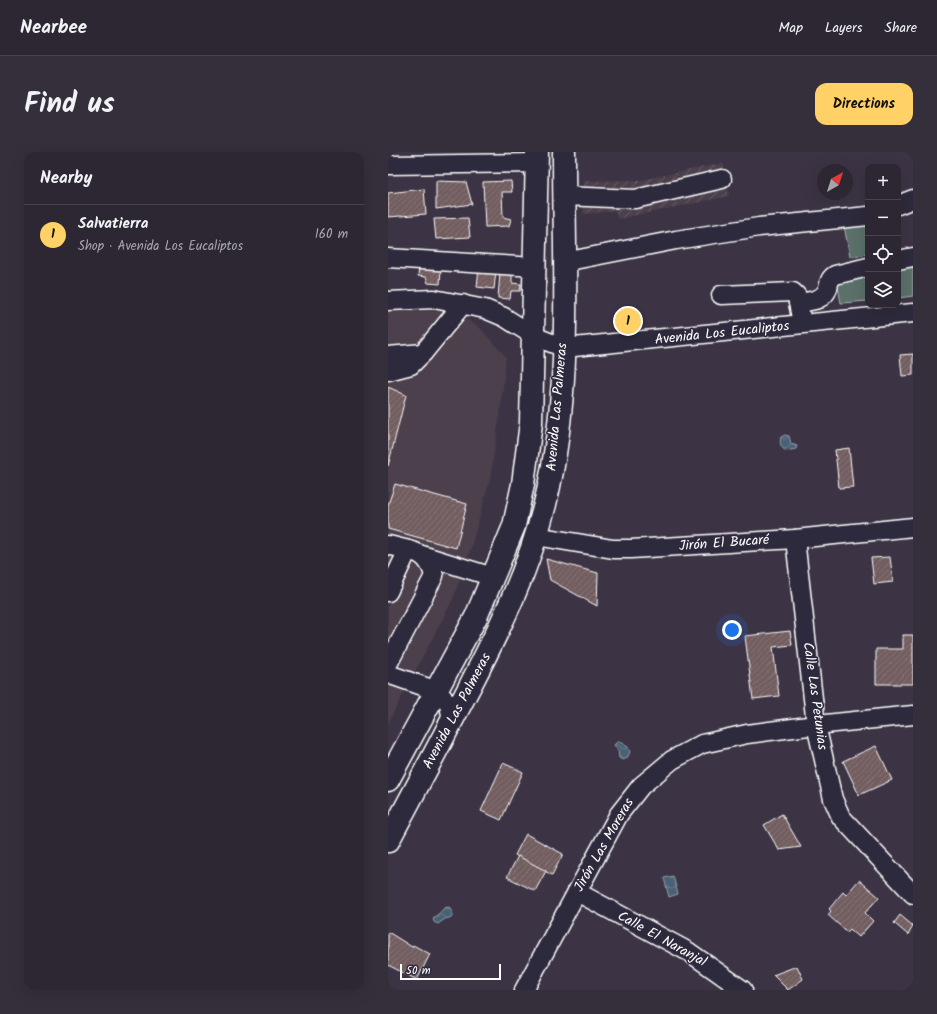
<!DOCTYPE html>
<meta charset="utf-8">
<style>
:root{--surface:#2d2733;--page:#352f3b;--text:#f1f3f6;--muted:#a7a5ac;--line:#48444e;--accent:#ffd166}
body{margin:0;font-family:Kalam,sans-serif;background:var(--page);color:var(--text)}
.controls{position:absolute;right:12px;top:12px;display:grid;overflow:hidden;border-radius:8px;box-shadow:0 4px 16px #0002}
.controls button{width:36px;height:36px;display:grid;place-items:center;padding:0;border:0;border-bottom:1px solid var(--line);background:var(--surface);color:var(--text);font:20px sans-serif}
.compass{position:absolute;left:429px;top:12px;width:36px;height:36px;border-radius:50%;background:var(--surface);box-shadow:0 4px 16px #0002;rotate:39deg}
.scale{position:absolute;left:12px;bottom:10px;width:101px;box-sizing:border-box;padding-left:4px;border:2px solid #fff;border-top:0;font-size:11px;line-height:14px;white-space:nowrap;color:#fff;-webkit-text-stroke:3px #2f2a3d;paint-order:stroke}
.you{position:absolute;left:344px;top:478px;width:14px;height:14px;margin:-10px;border:3px solid #fff;border-radius:50%;background:#1a73e8;box-shadow:0 0 0 6px #1a73e833}
.badge{display:grid;place-items:center;width:26px;height:26px;border-radius:50%;background:var(--accent);color:#111;font-size:13px;font-weight:700}
.pin{position:absolute;translate:-50% -50%;border:2px solid #fff;box-shadow:0 1px 4px #0006}
.list{margin:0;padding:0;list-style:none}
h2{display:flex;justify-content:space-between;align-items:center;height:52px;margin:0;padding:0 16px;font-size:17px}
h2 small{font-size:13px;font-weight:400;color:var(--muted)}
.list li{display:grid;grid-template-columns:26px 1fr auto;gap:12px;align-items:center;box-sizing:border-box;height:60px;padding:0 16px;border-top:1px solid var(--line)}
.list b{display:block;font-size:15px;white-space:nowrap}
.list p{margin:0;font-size:13px;white-space:nowrap;color:var(--muted)}
.list em{font-size:13px;font-style:normal;color:var(--muted)}
.icon{flex:none;width:22px;height:22px;fill:none;stroke:currentColor;stroke-width:2;stroke-linecap:round;stroke-linejoin:round}
.map{position:relative;flex:none;width:525px;height:838px;overflow:hidden;border-radius:12px}
header{display:flex;align-items:center;gap:24px;box-sizing:border-box;height:56px;padding:0 20px;background:var(--surface);border-bottom:1px solid var(--line)}
header strong{font-size:19px}
nav{display:flex;gap:22px;margin-inline-start:auto;font-size:14px}
.intro{display:flex;align-items:center;justify-content:space-between;box-sizing:border-box;height:96px;padding:0 24px}
h1{margin:0;font-size:28px}
.button{padding:10px 18px;border-radius:12px;background:var(--accent);color:#111;font-size:14px;font-weight:700}
main{display:flex;gap:24px;padding:0 24px}
aside{flex:1;background:var(--surface);border-radius:12px;box-shadow:0 4px 16px #0002}
.map>svg:first-child{display:block}
</style>
<header>
<strong>Nearbee</strong>
<nav><a>Map</a><a>Layers</a><a>Share</a></nav>
</header>
<div class="intro"><h1>Find us</h1><a class="button">Directions</a></div>
<main>
<aside>
<h2>Nearby<small></small></h2>
<ul class="list">
<li><span class="badge">1</span><div><b>Salvatierra</b><p>Shop · Avenida Los Eucaliptos</p></div><em>160 m</em></li>
</ul>
</aside>
<div class="map">
<svg width="525" height="838" viewBox="0 0 525 838">
<defs>
<pattern id="industrial-furrows" width="10" height="10" patternUnits="userSpaceOnUse"><rect width="10" height="10" fill="#4c404c"/><path d="M-1 1l2-2M0 10L10 0M9 11l2-2" fill="none" stroke="#675d67"/></pattern>
<pattern id="water-waves" width="16" height="10" patternUnits="userSpaceOnUse"><rect width="16" height="10" fill="#4a6075"/><path d="M0 5q4-4 8 0t8 0" fill="none" stroke="#65788a"/></pattern>
<pattern id="building-hatch" width="6" height="6" patternUnits="userSpaceOnUse"><rect width="6" height="6" fill="#725d5f"/><path d="M-1 1l2-2M0 6l6-6M5 7l2-2" fill="none" stroke="#877577"/></pattern>
</defs>
<rect width="100%" height="100%" fill="#3c3444"/>
<filter id="ink" filterUnits="userSpaceOnUse"><feTurbulence type="fractalNoise" baseFrequency=".025" numOctaves="2"/><feDisplacementMap in="SourceGraphic" scale="8" xChannelSelector="R" yChannelSelector="G"/><feConvolveMatrix kernelMatrix="1 2 1 2 8 2 1 2 1" color-interpolation-filters="sRGB"/></filter>
<g filter="url(#ink)">
<polygon fill="#4c404c" points="14,158 64,159 91,175 118,205 113,255 102,327 82,399 65,447 0,571 0,160"/>
<polygon fill="url(#industrial-furrows)" points="335,11 341,44 230,67 227,59 195,62 196,29 253,28"/>
<g fill="#5a6f69" stroke="#acb7b4">
<polygon points="480,70 480,102 462,105 456,74"/>
<polygon points="525,113 525,144 510,146 510,116"/>
<polygon points="480,123 480,149 453,151 449,129"/>
</g>
<g fill="url(#water-waves)" stroke="#92a0ac">
<path d="M 397,283 L 401,284 L 403,292 L 409,294 L 408,297 L 398,299 C 393,296 391,291 393,285 Z"/>
<polygon points="230,589 240,595 242,600 239,606 235,608 231,606 230,599 226,593"/>
<polygon points="285,724 290,742 281,745 276,726"/>
<path d="M 61,755 L 64,758 L 64,765 L 57,767 L 50,772 L 46,770 L 45,766 C 49,763 53,760 56,756 Z"/>
</g>
<g fill="url(#building-hatch)" stroke="#fff">
<polygon points="48,29 78,30 84,52 48,57"/>
<polygon points="123,29 124,40 114,40 115,65 123,67 121,74 97,75 95,30"/>
<polygon points="36,37 38,62 0,65 0,41"/>
<polygon points="80,66 82,85 48,87 46,67"/>
<polygon points="31,115 53,117 52,132 40,131 38,125 30,124"/>
<polygon points="91,116 108,119 106,137 89,135"/>
<polygon points="112,121 124,121 124,131 133,132 132,139 123,139 122,147 110,146"/>
<polygon points="525,202 525,223 514,224 512,203"/>
<polygon points="0,235 18,243 0,314"/>
<polygon points="461,296 465,335 451,336 447,298"/>
<polygon points="7,332 79,352 68,396 0,377 0,353"/>
<polygon points="502,405 505,430 486,432 483,406"/>
<polygon points="158,407 210,421 209,454 162,428"/>
<polygon points="402,479 404,493 385,495 391,544 365,547 357,484"/>
<polygon points="515,483 525,483 525,532 488,532 488,497 515,497"/>
<polygon points="488,594 504,628 471,643 455,609"/>
<polygon points="115,611 135,620 113,668 93,659"/>
<polygon points="394,662 413,695 391,698 376,673"/>
<polygon points="138,682 175,702 164,723 127,703"/>
<polygon points="130,704 158,719 147,739 119,725"/>
<polygon points="471,728 491,745 477,761 485,769 471,785 462,777 459,780 440,763 443,759 441,757 455,740 458,743"/>
<polygon points="512,763 525,774 520,783 506,771"/>
<polygon points="0,780 24,795 25,793 42,802 29,828 0,813"/>
<polygon points="409,814 415,827 400,838 385,823"/>
</g>
<g fill="none" stroke-linecap="round" stroke-linejoin="round">
<defs>
<g id="minor">
<polyline points="0,13 149,11"/>
<polyline points="176,44 247,47 334,27"/>
<polyline points="510,53 525,47"/>
<polyline points="0,106 147,115"/>
<polyline points="510,108 525,105"/>
<polyline points="176,110 288,88 371,75 480,64"/>
<polyline points="333,143 405,140 409,144 414,172"/>
<polyline points="0,149 46,147 97,157 116,165 146,184 176,196 525,161"/>
<path d="M 410,151 C 422,149 436,149 440,136 C 441,130 442,126 447,123 L 480,115"/>
<polyline points="0,204 35,201"/>
<polyline points="0,219 23,213 35,201 75,152"/>
<polyline points="148,384 225,397 243,397 407,387 525,375"/>
<polyline points="407,387 428,573 445,647 453,665 525,742"/>
<path d="M 0,393 C 23,399 40,398 46,424 L 0,512"/>
<polyline points="34,403 105,425"/>
<polyline points="0,440 20,398"/>
<polyline points="0,522 49,539 61,552 64,569"/>
<polyline points="189,740 301,800 355,838"/>
<polyline points="136,838 231,662 253,634 284,608 314,592 359,582 428,573 525,563"/>
</g>
<g id="major">
<polyline points="0,628 88,465 126,374 135,332 143,271 149,0"/>
<path d="M 0,689 C 28,637 55,586 82,534 C 112,476 141,417 157,352 C 185,238 176,117 176,0"/>
</g>
</defs>
<use href="#minor" stroke="#fff" stroke-width="21"/>
<use href="#major" stroke="#fff" stroke-width="25"/>
<use href="#minor" stroke="#2f2a3d" stroke-width="18"/>
<use href="#major" stroke="#2f2a3d" stroke-width="22"/>
</g>
</g>
<g text-anchor="middle" dominant-baseline="central" stroke-width="3" stroke-linejoin="round" paint-order="stroke">
<g font-size="14" fill="#fff" stroke="#2f2a3d">
<text transform="translate(334 181) rotate(-6)">Avenida Los Eucaliptos</text>
<text transform="translate(169 255) rotate(-85)">Avenida Las Palmeras</text>
<text transform="translate(336 391) rotate(-4)">Jirón El Bucaré</text>
<text transform="translate(427 544) rotate(82)">Calle Las Petunias</text>
<text transform="translate(69 559) rotate(-62)">Avenida Las Palmeras</text>
<text transform="translate(216 693) rotate(-60)">Jirón Las Moreras</text>
<text transform="translate(274 787) rotate(29)">Calle El Naranjal</text>
</g>
</g>
</svg>
<div class="controls">
<button>+</button>
<button>−</button>
<button><svg class="icon" aria-label="locate" viewBox="0 0 24 24"><circle cx="12" cy="12" r="6"/><path d="M12 2v4M12 18v4M2 12h4M18 12h4"/></svg></button>
<button><svg class="icon" aria-label="layers" viewBox="0 0 24 24"><path d="M12 4l9 5-9 5-9-5zM3 14l9 5 9-5"/></svg></button>
</div>
<svg class="compass" viewBox="-18 -18 36 36"><path d="M0-13l5 13h-10z" fill="#e53935"/><path d="M0 13l5-13h-10z" fill="#a7a5ac"/></svg>
<div class="scale">50 m</div>
<div class="you"></div>
<div class="pin badge" style="left:240px;top:169px">1</div>
</div>
</main>
